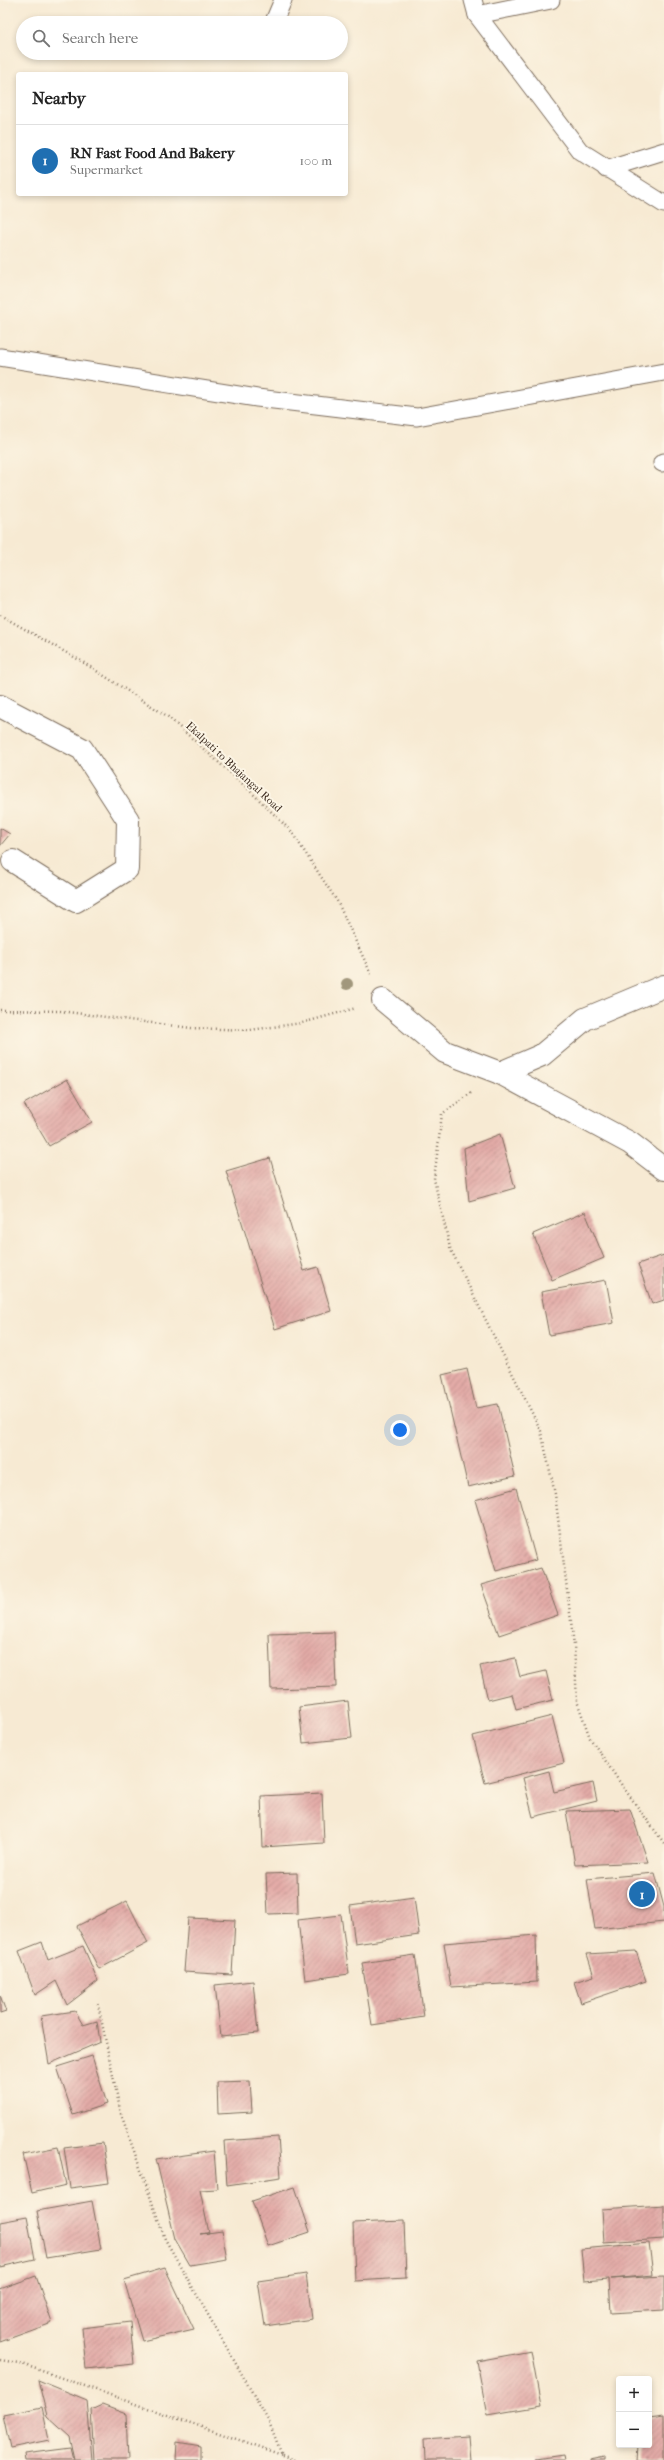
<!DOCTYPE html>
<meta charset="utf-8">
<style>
:root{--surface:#fff;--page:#f6f6f6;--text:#222;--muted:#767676;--line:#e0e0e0;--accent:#1f6fb2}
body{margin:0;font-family:"IM FELL French Canon",serif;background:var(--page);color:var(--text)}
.controls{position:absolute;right:12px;bottom:12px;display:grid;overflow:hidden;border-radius:4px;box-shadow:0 2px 6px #0003}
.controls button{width:36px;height:36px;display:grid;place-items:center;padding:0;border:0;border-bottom:1px solid var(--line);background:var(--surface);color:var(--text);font:20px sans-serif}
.you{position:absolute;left:400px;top:1430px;width:14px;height:14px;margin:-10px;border:3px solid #fff;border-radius:50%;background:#1a73e8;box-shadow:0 0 0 6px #1a73e833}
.badge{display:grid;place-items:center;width:26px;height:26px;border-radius:50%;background:var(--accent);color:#fff;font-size:13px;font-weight:700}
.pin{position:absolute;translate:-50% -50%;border:2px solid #fff;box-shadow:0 1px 4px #0006}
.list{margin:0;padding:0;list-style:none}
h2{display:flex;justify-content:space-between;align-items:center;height:52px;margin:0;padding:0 16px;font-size:17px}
h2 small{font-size:13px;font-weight:400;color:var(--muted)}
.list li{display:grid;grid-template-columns:26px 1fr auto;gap:12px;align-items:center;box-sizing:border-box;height:72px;padding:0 16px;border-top:1px solid var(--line)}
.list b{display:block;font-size:15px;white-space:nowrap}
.list p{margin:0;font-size:13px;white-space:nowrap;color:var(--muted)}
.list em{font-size:13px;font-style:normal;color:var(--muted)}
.icon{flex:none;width:22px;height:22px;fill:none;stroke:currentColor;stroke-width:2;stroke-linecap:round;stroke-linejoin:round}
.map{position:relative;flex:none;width:664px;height:2460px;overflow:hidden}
.search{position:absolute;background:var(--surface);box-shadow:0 2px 6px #0003;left:16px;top:16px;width:332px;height:44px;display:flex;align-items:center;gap:10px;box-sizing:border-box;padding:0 14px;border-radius:22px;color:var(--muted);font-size:15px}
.panel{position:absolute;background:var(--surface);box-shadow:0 2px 6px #0003;left:16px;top:72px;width:332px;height:124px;border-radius:4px}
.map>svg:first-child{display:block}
</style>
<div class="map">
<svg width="664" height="2460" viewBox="0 0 664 2460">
<defs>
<pattern id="building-hatch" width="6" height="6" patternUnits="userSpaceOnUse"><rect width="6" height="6" fill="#e3aba7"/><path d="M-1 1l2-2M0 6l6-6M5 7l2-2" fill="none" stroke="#b98b87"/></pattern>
</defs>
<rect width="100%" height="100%" fill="#fcf5e5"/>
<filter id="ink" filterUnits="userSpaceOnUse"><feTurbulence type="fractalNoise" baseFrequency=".025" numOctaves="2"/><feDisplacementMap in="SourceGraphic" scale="8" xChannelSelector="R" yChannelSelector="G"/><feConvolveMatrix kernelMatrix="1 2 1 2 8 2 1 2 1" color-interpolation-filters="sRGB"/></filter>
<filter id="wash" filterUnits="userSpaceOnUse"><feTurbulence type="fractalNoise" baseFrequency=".012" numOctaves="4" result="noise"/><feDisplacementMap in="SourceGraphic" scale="16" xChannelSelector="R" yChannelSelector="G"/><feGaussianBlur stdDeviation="0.9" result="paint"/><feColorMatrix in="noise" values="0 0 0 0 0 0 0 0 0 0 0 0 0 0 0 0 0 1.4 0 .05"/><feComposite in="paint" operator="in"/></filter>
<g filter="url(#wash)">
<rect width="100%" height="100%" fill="#f7ead3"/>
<g id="blocks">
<g fill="url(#building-hatch)">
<polygon points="0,828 10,834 0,846"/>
<polygon points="67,1079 92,1122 49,1146 24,1104"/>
<polygon points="500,1134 515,1188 469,1201 464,1148"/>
<polygon points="270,1158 304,1271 318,1267 331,1311 275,1329 226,1171"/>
<polygon points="585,1212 604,1258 552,1280 533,1234"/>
<polygon points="664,1255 664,1300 652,1304 638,1264"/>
<polygon points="606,1280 614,1323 549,1335 541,1292"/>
<polygon points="467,1369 476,1408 498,1404 515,1476 468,1487 442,1375"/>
<polygon points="516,1488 536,1560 496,1571 475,1500"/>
<polygon points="541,1568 558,1615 499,1635 481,1585"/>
<polygon points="334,1632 336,1687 271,1689 269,1634"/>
<polygon points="515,1658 520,1677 546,1671 553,1700 516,1709 512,1694 488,1700 480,1666"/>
<polygon points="348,1701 352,1738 303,1743 299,1707"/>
<polygon points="552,1716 564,1763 485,1783 473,1736"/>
<polygon points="549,1771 554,1792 593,1783 597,1801 533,1817 523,1778"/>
<polygon points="322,1793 324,1843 263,1847 261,1796"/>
<polygon points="630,1809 648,1862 575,1865 566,1811"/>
<polygon points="297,1873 298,1913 268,1914 266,1874"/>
<polygon points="655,1873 664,1907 664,1922 595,1929 587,1879"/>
<polygon points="414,1897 419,1935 355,1944 350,1906"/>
<polygon points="127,1901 148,1943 99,1969 77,1926"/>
<polygon points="341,1915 349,1974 305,1980 298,1920"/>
<polygon points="188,1918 235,1920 232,1975 184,1972"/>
<polygon points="536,1935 537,1982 451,1987 444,1943"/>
<polygon points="42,1942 48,1960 83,1946 98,1981 67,2005 56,1981 35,1995 19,1951"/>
<polygon points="636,1951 646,1981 581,2003 574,1982 594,1976 587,1954"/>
<polygon points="415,1955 424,2017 372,2025 362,1963"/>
<polygon points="253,1981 258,2033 221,2037 215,1985"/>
<polygon points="0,1995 6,2012 0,2014"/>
<polygon points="75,2011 83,2025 97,2021 100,2042 49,2064 41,2016"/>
<polygon points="92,2056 107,2104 73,2115 57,2067"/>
<polygon points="250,2081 252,2112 218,2114 217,2082"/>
<polygon points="278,2137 281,2177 227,2185 224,2141"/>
<polygon points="103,2143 109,2183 70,2188 64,2148"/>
<polygon points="58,2147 66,2185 32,2193 23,2154"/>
<polygon points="214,2151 217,2189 200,2190 209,2233 200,2234 222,2231 227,2259 190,2265 175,2239 156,2159"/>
<polygon points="295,2187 310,2232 268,2246 252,2201"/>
<polygon points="92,2201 101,2249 46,2258 37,2211"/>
<polygon points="664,2205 664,2239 604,2243 602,2209"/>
<polygon points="27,2217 35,2259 0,2267 0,2222"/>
<polygon points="404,2221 406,2278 355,2281 353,2223"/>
<polygon points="649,2243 653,2275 611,2279 664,2276 664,2310 611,2313 609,2279 584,2281 581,2249"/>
<polygon points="165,2268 194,2329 142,2341 124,2280"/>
<polygon points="306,2274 312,2319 265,2326 258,2281"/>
<polygon points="36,2276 52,2323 0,2342 0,2289"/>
<polygon points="130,2322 134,2364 86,2369 82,2328"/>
<polygon points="531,2351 541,2406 487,2415 477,2361"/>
<polygon points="38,2380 87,2400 92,2460 75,2460 70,2437 47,2416"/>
<polygon points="102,2405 126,2414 128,2460 94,2460 91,2410"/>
<polygon points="42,2407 49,2440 10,2448 3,2415"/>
<polygon points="664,2416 664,2460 637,2460 638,2445 649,2445 649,2418"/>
<polygon points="468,2436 470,2460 425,2460 424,2439"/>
<polygon points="177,2442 201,2446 201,2460 176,2460"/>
<polygon points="71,2448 74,2460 25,2460 24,2454"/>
<polygon points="563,2455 564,2460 535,2460 535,2459"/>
<polygon points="605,2456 605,2460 590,2460 590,2459"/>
</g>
</g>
</g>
<g filter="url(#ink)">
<use href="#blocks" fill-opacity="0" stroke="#7d6d5d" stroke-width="1"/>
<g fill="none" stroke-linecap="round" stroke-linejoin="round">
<defs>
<g id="service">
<polyline points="473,0 477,15 580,151 664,204"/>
<polyline points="477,15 551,0"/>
<polyline points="275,19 283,0"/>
<polyline points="606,169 664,151"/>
<polyline points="0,357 257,398 417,417 664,372"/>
<polyline points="662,463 664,462"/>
</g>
<g id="minor">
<polyline points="0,706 82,749 128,820 127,869 76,901 13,861"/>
<polyline points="383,1000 445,1052 500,1073 630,1143 664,1169"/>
<polyline points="500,1073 542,1055 585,1019 664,986"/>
</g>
</defs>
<use href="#service" stroke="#7d6d5d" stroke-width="19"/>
<use href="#minor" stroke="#7d6d5d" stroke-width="24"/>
<g stroke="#7d6d5d" stroke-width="2.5" stroke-dasharray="1 3" stroke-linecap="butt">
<polyline points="0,615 81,661 167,716 245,786 291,831 337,901 371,974"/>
<polyline points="0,1010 60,1011 191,1028 250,1030 302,1023 356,1008"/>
<polyline points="471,1093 442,1114 434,1179 450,1248 541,1431 555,1494 574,1645 577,1701 590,1738 623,1787 664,1843"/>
<polyline points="0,2360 19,2363 282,2455 269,2422 165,2239 121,2114 98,2004"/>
<polyline points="282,2455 294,2460"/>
</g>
<use href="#service" stroke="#fff" stroke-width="17"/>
<use href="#minor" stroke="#fff" stroke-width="22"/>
</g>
<circle fill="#a1977b" cx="347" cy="984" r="6"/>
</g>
<g text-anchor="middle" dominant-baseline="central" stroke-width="4" stroke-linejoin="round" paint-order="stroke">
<g font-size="11" fill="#3b2a1e" stroke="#fcf5e5">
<text transform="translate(234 767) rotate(43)">Ekalpati to Bhajangal Road</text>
</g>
</g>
</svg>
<div class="controls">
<button>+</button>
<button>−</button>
</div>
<div class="you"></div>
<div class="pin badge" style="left:642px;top:1894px">1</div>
<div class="search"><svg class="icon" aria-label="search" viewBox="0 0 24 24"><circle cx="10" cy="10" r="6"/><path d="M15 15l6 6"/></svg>Search here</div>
<section class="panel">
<h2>Nearby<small></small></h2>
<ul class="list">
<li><span class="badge">1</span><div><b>RN Fast Food And Bakery</b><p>Supermarket</p></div><em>100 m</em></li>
</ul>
</section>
</div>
